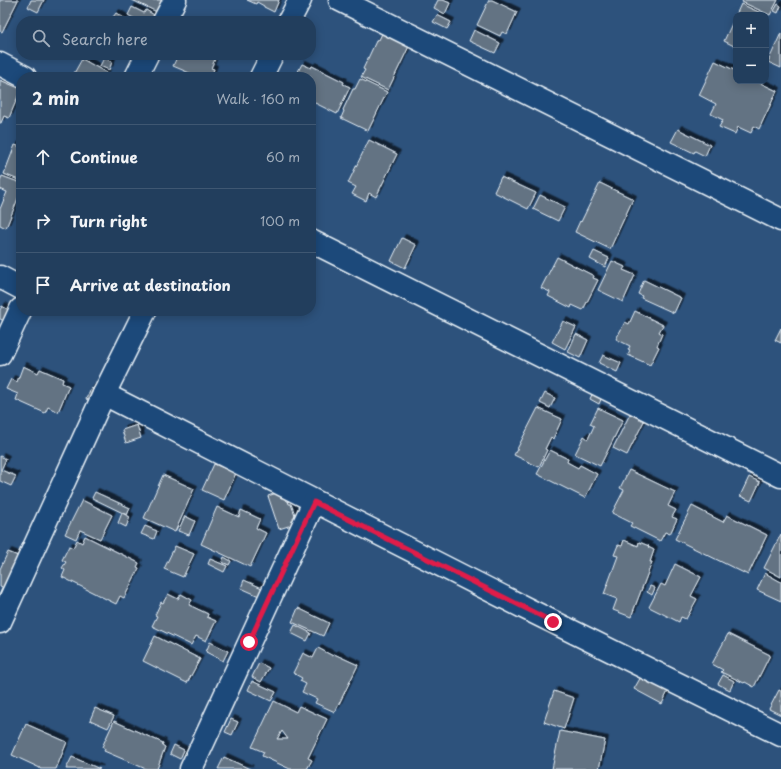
<!DOCTYPE html>
<meta charset="utf-8">
<style>
:root{--surface:#223e5d;--page:#2a4563;--text:#f1f3f6;--muted:#a2aebc;--line:#3f5772}
body{margin:0;font-family:"Playpen Sans",sans-serif;background:var(--page);color:var(--text)}
.controls{position:absolute;right:12px;top:12px;display:grid;overflow:hidden;border-radius:8px;box-shadow:0 2px 10px #0003}
.controls button{width:36px;height:36px;display:grid;place-items:center;padding:0;border:0;border-bottom:1px solid var(--line);background:var(--surface);color:var(--text);font:20px sans-serif}
.stop{position:absolute;width:12px;height:12px;margin:-9px;border:3px solid #e11d48;border-radius:50%;background:#fff}
.stop.end{background:#e11d48;border-color:#fff;box-shadow:0 1px 4px #0008}
.list{margin:0;padding:0;list-style:none}
h2{display:flex;justify-content:space-between;align-items:center;height:52px;margin:0;padding:0 16px;font-size:17px}
h2 small{font-size:13px;font-weight:400;color:var(--muted)}
.list li{display:grid;grid-template-columns:26px 1fr auto;gap:12px;align-items:center;box-sizing:border-box;height:64px;padding:0 16px;border-top:1px solid var(--line)}
.list b{display:block;font-size:15px;white-space:nowrap}
.list em{font-size:13px;font-style:normal;color:var(--muted)}
.icon{flex:none;width:22px;height:22px;fill:none;stroke:currentColor;stroke-width:2;stroke-linecap:round;stroke-linejoin:round}
.map{position:relative;flex:none;width:781px;height:769px;overflow:hidden}
.search{position:absolute;background:var(--surface);box-shadow:0 2px 10px #0003;left:16px;top:16px;width:300px;height:44px;display:flex;align-items:center;gap:10px;box-sizing:border-box;padding:0 14px;border-radius:16px;color:var(--muted);font-size:15px}
.panel{position:absolute;background:var(--surface);box-shadow:0 2px 10px #0003;left:16px;top:72px;width:300px;height:244px;border-radius:16px}
.map>svg:first-child{display:block}
</style>
<div class="map">
<svg width="781" height="769" viewBox="0 0 781 769">
<defs>
<filter id="shadow"><feDropShadow dx="3.5" dy="-3.5" stdDeviation="0" flood-color="#0009"/></filter>
</defs>
<rect width="100%" height="100%" fill="#2d527c"/>
<filter id="ink" filterUnits="userSpaceOnUse"><feTurbulence type="fractalNoise" baseFrequency=".025" numOctaves="2"/><feDisplacementMap in="SourceGraphic" scale="8" xChannelSelector="R" yChannelSelector="G"/><feConvolveMatrix kernelMatrix="1 2 1 2 8 2 1 2 1" color-interpolation-filters="sRGB"/></filter>
<g filter="url(#ink)">
<g fill="#637383" stroke="#e8f1f8" fill-rule="evenodd" filter="url(#shadow)">
<polygon points="0,0 18,0 2,32 0,31"/>
<polygon points="31,0 44,0 38,12 28,7"/>
<polygon points="132,0 163,0 157,12"/>
<polygon points="247,0 279,0 274,12 264,7 264,6 257,2 256,4"/>
<polygon points="438,0 443,0 450,3 445,14 434,8"/>
<polygon points="489,0 492,0 517,12 507,34 502,32 500,36 477,25"/>
<polygon points="743,0 778,0 770,15 742,2"/>
<polygon points="741,4 765,15 736,15 736,47 724,41"/>
<polygon points="778,4 781,6 778,13 774,11"/>
<polygon points="132,7 144,13 146,10 159,18 157,21 139,21 128,15"/>
<polygon points="116,13 129,21 110,21"/>
<polygon points="437,15 451,22 447,29 433,22"/>
<polygon points="385,27 412,40 388,90 361,77 365,70 363,69 377,39 379,40"/>
<polygon points="474,30 500,43 495,53 469,41"/>
<polygon points="781,33 781,68 768,62"/>
<polygon points="178,55 220,55 219,59 216,57 211,68 214,69 211,77 199,77 173,66"/>
<polygon points="104,58 112,62 109,70 100,66"/>
<polygon points="82,59 107,73 105,77 72,77"/>
<polygon points="715,61 736,71 735,77 736,78 736,81 756,81 777,91 759,129 754,126 751,133 738,127 735,134 719,127 723,120 711,114 716,104 699,95"/>
<polygon points="302,64 311,68 312,66 344,82 343,84 350,87 337,114 311,101 311,77 295,77"/>
<polygon points="360,79 387,92 368,131 341,118 344,111 343,110 353,89 355,89"/>
<polygon points="0,80 21,89 9,118 4,116 1,123 0,123"/>
<polygon points="678,129 710,145 705,156 695,151 694,153 671,142"/>
<polygon points="369,140 397,154 376,197 369,193 366,201 352,194 356,187 348,183"/>
<polygon points="15,145 21,147 21,181 4,174"/>
<polygon points="2,176 21,183 21,191 6,228 0,225 0,209 7,192 0,189 0,181"/>
<polygon points="501,177 536,193 528,209 494,192"/>
<polygon points="600,183 633,199 610,249 575,232 580,221 581,222"/>
<polygon points="540,195 565,207 558,221 533,209"/>
<polygon points="402,238 416,245 405,268 391,261"/>
<polygon points="594,251 609,258 605,267 590,259"/>
<polygon points="557,257 594,276 593,278 598,280 583,310 572,305 571,308 548,296 550,292 541,288"/>
<polygon points="612,261 625,267 623,270 635,275 623,302 598,290"/>
<polygon points="644,280 681,298 674,313 641,298 642,296 638,294"/>
<polygon points="2,306 12,312 6,322 0,319 0,310"/>
<polygon points="635,311 663,325 659,332 662,334 657,346 659,347 650,365 628,355 630,351 628,350 630,346 616,339 625,322 629,324"/>
<polygon points="563,321 576,327 565,349 552,342"/>
<polygon points="781,328 781,343 775,340"/>
<polygon points="576,334 588,340 580,358 568,352"/>
<polygon points="603,355 621,363 617,372 599,363"/>
<polygon points="23,366 38,373 40,369 63,379 62,383 69,386 58,412 48,407 45,413 16,400 18,394 6,389 11,379 17,382"/>
<polygon points="91,388 99,391 94,403 86,399"/>
<polygon points="593,392 602,397 599,404 590,399"/>
<polygon points="545,393 555,398 550,408 540,403"/>
<polygon points="538,408 562,419 553,439 551,437 545,449 547,450 539,467 514,455"/>
<polygon points="598,408 623,420 600,466 575,454 584,436 588,439 594,426 590,424"/>
<polygon points="630,414 644,421 627,455 613,448"/>
<polygon points="137,425 141,438 126,443 122,430"/>
<polygon points="550,450 568,459 567,462 578,468 580,465 597,474 585,498 537,474"/>
<polygon points="0,456 6,459 1,470 16,476 11,486 0,481"/>
<polygon points="214,464 236,473 224,500 202,490"/>
<polygon points="629,470 675,492 668,506 676,510 672,517 677,519 670,534 665,532 660,541 630,526 632,523 612,513 624,490 620,488"/>
<polygon points="163,475 194,489 175,532 144,518"/>
<polygon points="749,477 760,482 751,501 740,496"/>
<polygon points="95,492 130,508 127,515 92,498"/>
<polygon points="279,492 281,498 286,496 289,504 291,504 298,523 279,529 268,496"/>
<polygon points="82,500 112,515 100,539 80,530 76,539 65,534"/>
<polygon points="692,506 723,522 727,515 767,535 748,575 675,539"/>
<polygon points="217,507 239,517 241,510 260,519 256,528 266,533 250,567 201,544"/>
<polygon points="122,513 130,517 126,527 118,523"/>
<polygon points="185,516 195,521 189,535 178,531"/>
<polygon points="145,526 157,531 154,539 141,534"/>
<polygon points="781,534 781,577 764,568"/>
<polygon points="85,536 139,563 137,567 139,568 124,598 120,596 116,604 62,577 65,570 62,568 66,562 62,560 69,546 73,548 77,540 82,543"/>
<polygon points="624,540 638,546 639,542 649,546 648,547 654,550 650,562 652,562 631,617 613,610 617,599 604,594 618,556 614,555 618,545 622,546"/>
<polygon points="175,546 194,554 183,577 164,569"/>
<polygon points="8,552 18,556 4,588 0,587 0,569"/>
<polygon points="224,557 231,561 229,565 222,562"/>
<polygon points="210,559 227,566 224,572 208,564"/>
<polygon points="675,564 701,577 691,596 697,599 686,619 681,617 679,622 649,607 661,584 665,586"/>
<polygon points="765,573 781,582 781,601 757,590"/>
<polygon points="244,580 262,588 259,596 241,588"/>
<polygon points="650,586 655,588 652,595 647,592"/>
<polygon points="168,594 178,599 181,594 192,600 189,605 208,614 207,617 216,621 206,641 196,636 191,645 152,626 157,616 155,615 161,602 163,603"/>
<polygon points="298,608 329,623 323,636 292,622"/>
<polygon points="295,625 311,633 307,641 291,633"/>
<polygon points="728,634 770,655 754,687 745,682 744,683 721,672 723,670 712,664"/>
<polygon points="155,636 200,659 187,683 143,661"/>
<polygon points="210,642 228,651 223,661 206,652"/>
<polygon points="318,648 333,656 334,654 358,665 335,712 315,703 317,699 302,692 306,684 300,681 302,678 293,673 303,653 313,658"/>
<polygon points="259,663 269,668 261,682 252,677"/>
<polygon points="642,675 669,689 662,704 634,689"/>
<polygon points="723,675 734,681 730,690 718,684"/>
<polygon points="252,681 276,692 271,701 248,690"/>
<polygon points="779,690 781,691 781,715 769,709"/>
<polygon points="554,691 574,698 564,729 544,722"/>
<path d="M 274,701 L 296,712 L 299,706 L 327,719 L 308,758 L 312,760 L 307,769 L 290,769 L 262,756 L 264,752 L 252,747 ZM 282,731 L 288,739 L 277,739 Z"/>
<polygon points="95,708 114,716 108,728 90,720"/>
<polygon points="231,719 238,722 232,735 225,732"/>
<polygon points="114,721 163,743 162,745 165,747 157,769 146,769 104,751 105,749 102,747"/>
<polygon points="26,724 67,742 56,769 40,769 40,768 12,755"/>
<polygon points="560,731 605,740 599,769 552,769"/>
<polygon points="174,745 184,750 180,759 170,754"/>
<polygon points="72,757 100,769 66,769"/>
<polygon points="224,757 250,769 218,769"/>
</g>
<g fill="none" stroke-linecap="round" stroke-linejoin="round">
<defs>
<g id="minor">
<polyline points="340,0 781,220"/>
<polyline points="164,21 175,0"/>
<polyline points="289,21 300,0"/>
<polyline points="0,64 25,77"/>
<polyline points="136,77 147,55"/>
<polyline points="261,77 272,55"/>
<polyline points="311,241 781,476"/>
<polyline points="0,277 21,288"/>
<polyline points="0,354 21,309"/>
<polyline points="104,394 525,608 781,735"/>
<polyline points="0,622 104,394 145,311"/>
<polyline points="191,769 314,502"/>
</g>
</defs>
<use href="#minor" stroke="#e8f1f8" stroke-width="25"/>
<use href="#minor" stroke="#1f4a7a" stroke-width="22"/>
</g>
</g>
<g fill="none" stroke-linecap="round" stroke-linejoin="round" filter="url(#ink)">
<polyline stroke="#e11d48" stroke-width="5" points="249,642 314,502 553,622"/>
</g>
</svg>
<div class="controls">
<button>+</button>
<button>−</button>
</div>
<div class="stop" style="left:249px;top:642px"></div>
<div class="stop end" style="left:553px;top:622px"></div>
<div class="search"><svg class="icon" aria-label="search" viewBox="0 0 24 24"><circle cx="10" cy="10" r="6"/><path d="M15 15l6 6"/></svg>Search here</div>
<section class="panel">
<h2>2 min<small>Walk · 160 m</small></h2>
<ul class="list">
<li><svg class="icon" aria-label="ahead" viewBox="0 0 24 24"><path d="M12 20V5M6 11l6-6 6 6"/></svg><div><b>Continue</b></div><em>60 m</em></li>
<li><svg class="icon" aria-label="right" viewBox="0 0 24 24"><path d="M7 20v-9h11M14 6l5 5-5 5"/></svg><div><b>Turn right</b></div><em>100 m</em></li>
<li><svg class="icon" aria-label="arrive" viewBox="0 0 24 24"><path d="M6 21V4h12l-3 4 3 4H6"/></svg><div><b>Arrive at destination</b></div></li>
</ul>
</section>
</div>
